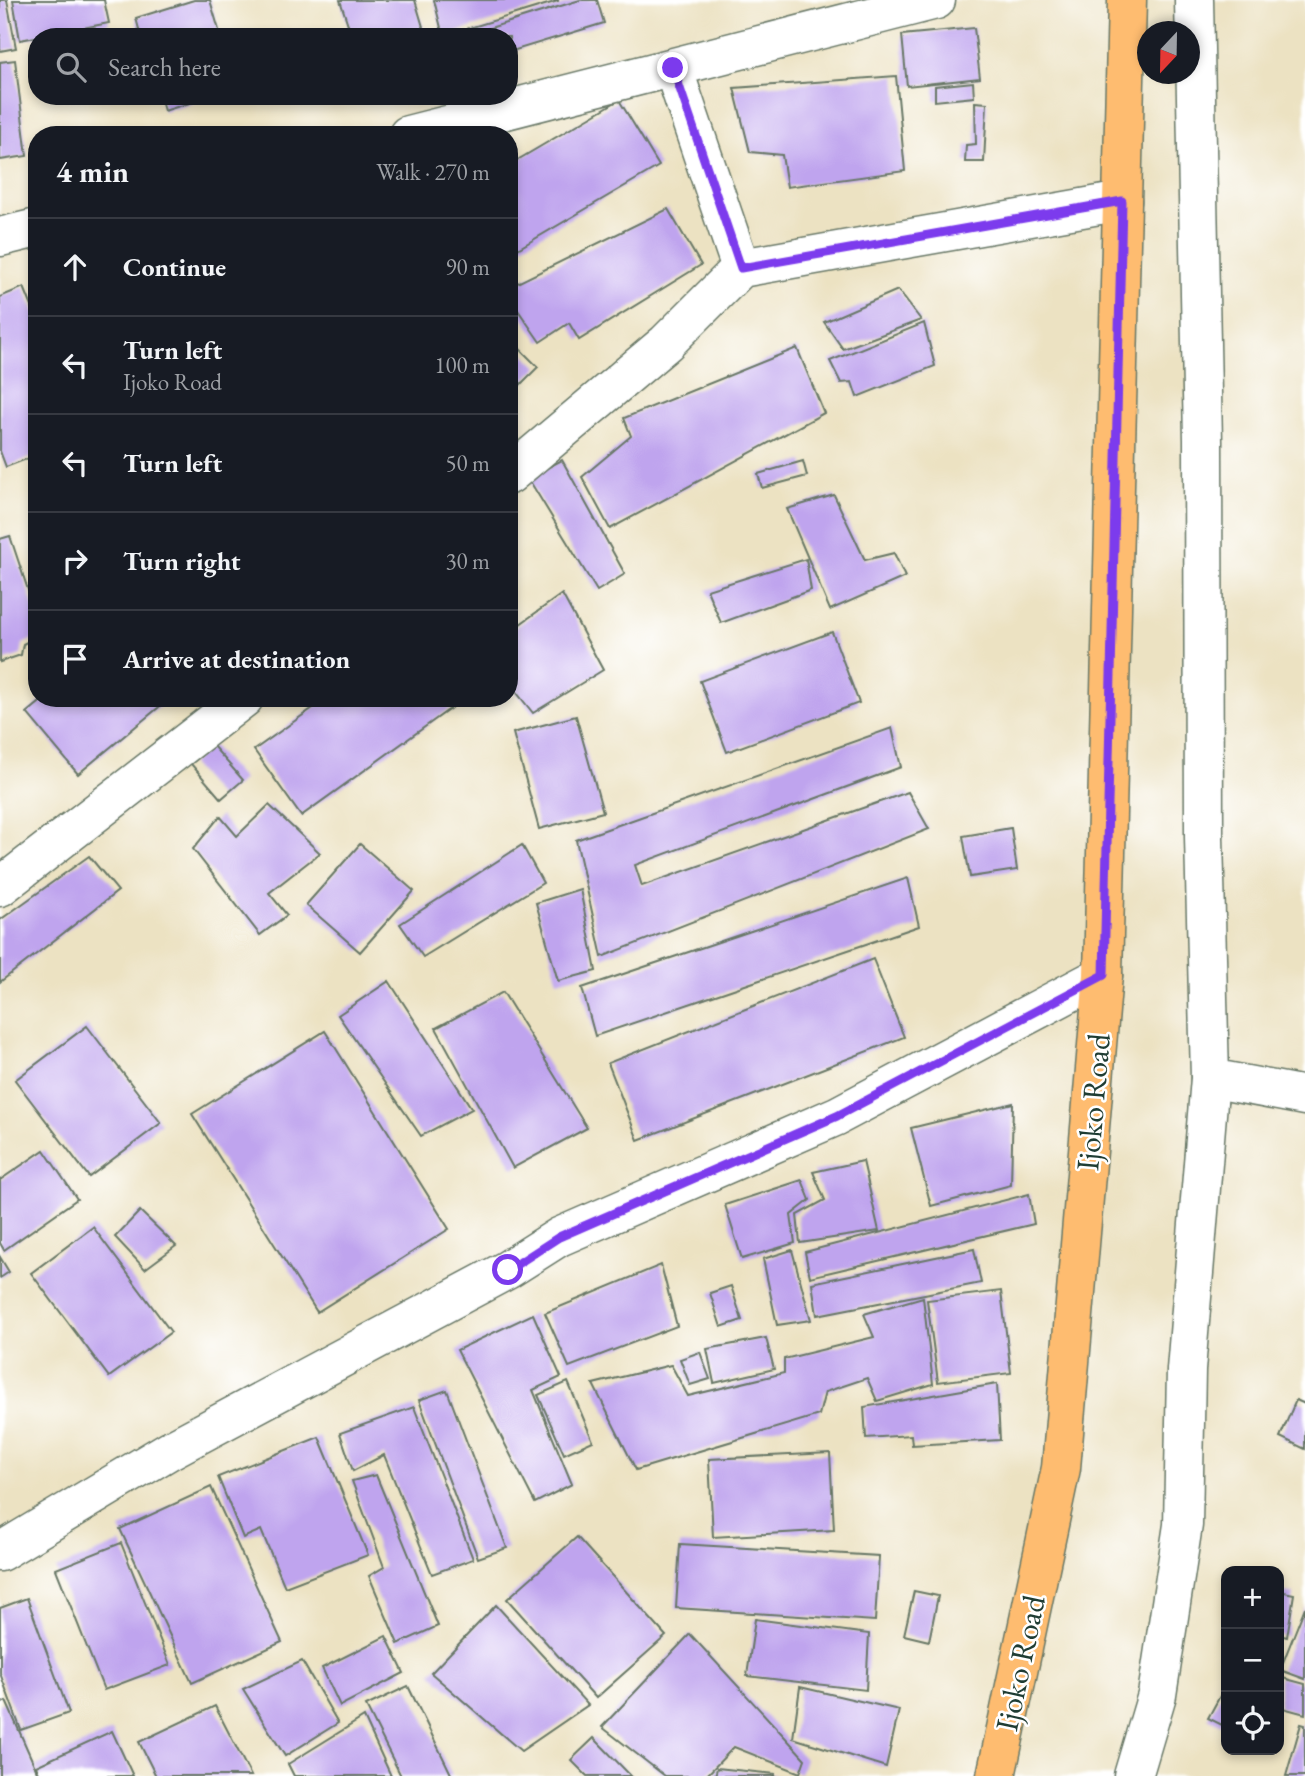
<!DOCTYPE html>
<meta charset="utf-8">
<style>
:root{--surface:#171b24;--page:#242831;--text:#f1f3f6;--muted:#9ea1a6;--line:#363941}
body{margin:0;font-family:"EB Garamond",serif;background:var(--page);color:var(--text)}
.controls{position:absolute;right:21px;bottom:21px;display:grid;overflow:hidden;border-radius:14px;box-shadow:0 4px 10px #0003}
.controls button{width:63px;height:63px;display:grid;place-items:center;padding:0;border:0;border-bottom:2px solid var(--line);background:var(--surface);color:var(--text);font:35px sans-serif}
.compass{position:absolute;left:1137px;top:21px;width:63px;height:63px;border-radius:50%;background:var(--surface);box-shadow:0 4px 10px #0003;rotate:202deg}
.stop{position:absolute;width:21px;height:21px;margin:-16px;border:5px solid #7c3aed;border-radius:50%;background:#fff}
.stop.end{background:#7c3aed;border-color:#fff;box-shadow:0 2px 7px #0008}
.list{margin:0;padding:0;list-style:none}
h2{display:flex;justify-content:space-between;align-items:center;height:91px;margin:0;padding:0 28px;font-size:30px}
h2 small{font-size:23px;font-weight:400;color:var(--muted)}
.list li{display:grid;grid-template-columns:46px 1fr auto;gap:21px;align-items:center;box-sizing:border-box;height:98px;padding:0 28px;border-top:2px solid var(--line)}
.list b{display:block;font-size:26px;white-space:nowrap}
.list p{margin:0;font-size:23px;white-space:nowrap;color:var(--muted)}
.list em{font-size:23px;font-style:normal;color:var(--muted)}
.icon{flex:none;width:38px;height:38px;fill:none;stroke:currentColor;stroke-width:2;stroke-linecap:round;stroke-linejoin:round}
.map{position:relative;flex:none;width:1305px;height:1776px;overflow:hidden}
.search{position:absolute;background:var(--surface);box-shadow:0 4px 10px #0003;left:28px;top:28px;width:490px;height:77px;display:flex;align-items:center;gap:18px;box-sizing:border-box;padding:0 24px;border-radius:28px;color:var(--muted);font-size:26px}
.panel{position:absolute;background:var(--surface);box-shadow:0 4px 10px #0003;left:28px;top:126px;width:490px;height:581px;border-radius:28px}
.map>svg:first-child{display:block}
</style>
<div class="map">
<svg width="1305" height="1776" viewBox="0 0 1305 1776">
<rect width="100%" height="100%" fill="#fff"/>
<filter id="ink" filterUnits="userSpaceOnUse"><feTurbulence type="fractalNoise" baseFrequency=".0143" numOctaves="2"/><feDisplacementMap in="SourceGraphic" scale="14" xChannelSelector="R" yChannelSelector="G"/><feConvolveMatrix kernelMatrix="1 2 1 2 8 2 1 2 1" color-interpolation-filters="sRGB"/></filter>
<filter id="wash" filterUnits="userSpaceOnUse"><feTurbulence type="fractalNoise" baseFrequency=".00686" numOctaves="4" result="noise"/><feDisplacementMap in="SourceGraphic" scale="28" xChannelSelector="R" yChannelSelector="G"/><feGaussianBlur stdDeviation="1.57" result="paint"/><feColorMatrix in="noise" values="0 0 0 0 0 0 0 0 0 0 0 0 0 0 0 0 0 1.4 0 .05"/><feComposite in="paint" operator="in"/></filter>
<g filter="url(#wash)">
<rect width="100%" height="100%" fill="#ece2c2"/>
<g id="blocks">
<g fill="#bfa4ee">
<polygon points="0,0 7,0 16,48 0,51"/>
<polygon points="13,0 104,0 109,23 20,40"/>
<polygon points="194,0 210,0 221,37 141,37 136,18"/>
<polygon points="340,0 415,0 426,37 352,37"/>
<polygon points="434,0 558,0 558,1 443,36"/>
<polygon points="580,0 597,0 604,23 509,52 509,37 461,37"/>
<polygon points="974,28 980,78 907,86 902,35"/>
<polygon points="15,60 27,156 0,160 0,62"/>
<polygon points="896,76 905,171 787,187 782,155 750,152 734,88"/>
<polygon points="973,82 974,97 935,101 935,86"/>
<polygon points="160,96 209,96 209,97 164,111"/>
<polygon points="619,100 659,166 509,254 509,165"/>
<polygon points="975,102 987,103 984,162 965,162 966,145 976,144"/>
<polygon points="668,209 701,265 579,340 569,323 540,342 509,297 509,287"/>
<polygon points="24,287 37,319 37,455 6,467 0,451 0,297"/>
<polygon points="898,290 921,320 843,349 824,322"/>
<polygon points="924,323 935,366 857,397 852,382 841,383 830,361"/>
<polygon points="509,338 538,367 509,396"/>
<polygon points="797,348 824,413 610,529 582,477 631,436 624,418"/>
<polygon points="562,460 625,574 597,591 528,478"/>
<polygon points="803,461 807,476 762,488 758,474"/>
<polygon points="834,495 865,560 894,553 905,577 830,610 787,509"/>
<polygon points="10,536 37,617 37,637 23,644 21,655 0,662 0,539"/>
<polygon points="806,559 811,590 721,623 707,590"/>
<polygon points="562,594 603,670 533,713 509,683 509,632"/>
<polygon points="832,632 859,703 727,752 700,681"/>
<polygon points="45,698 170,698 78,774 27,713"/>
<polygon points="327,698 465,698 301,816 254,750"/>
<polygon points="576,716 603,812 539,829 513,733"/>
<polygon points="892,728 901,767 635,865 642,886 908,792 929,829 602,957 576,840"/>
<polygon points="213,746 243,780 221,799 191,764"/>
<polygon points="269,805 320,853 269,893 287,915 260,935 193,849 220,816 237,836"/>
<polygon points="1011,828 1017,870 970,877 963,836"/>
<polygon points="360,844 414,891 360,952 306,905"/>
<polygon points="522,845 543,883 423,957 400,924"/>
<polygon points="89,856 118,891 0,982 0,920"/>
<polygon points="908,878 919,926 595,1036 582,988"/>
<polygon points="580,889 596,971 558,981 536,903"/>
<polygon points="873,959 904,1037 638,1140 608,1063"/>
<polygon points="389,981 472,1109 421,1136 338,1015"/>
<polygon points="503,992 587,1128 513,1168 436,1028"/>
<polygon points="87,1026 161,1123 89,1177 15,1080"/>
<polygon points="325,1031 449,1229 317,1312 192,1114"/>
<polygon points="1013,1103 1011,1185 931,1206 911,1128"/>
<polygon points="44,1150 77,1199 4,1250 0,1243 0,1180"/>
<polygon points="863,1161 879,1231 800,1243 797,1215 825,1200 813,1172"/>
<polygon points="802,1180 810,1200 791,1215 795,1243 742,1259 725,1205"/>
<polygon points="1029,1194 1034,1224 810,1277 805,1252"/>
<polygon points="140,1211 176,1246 145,1269 115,1237"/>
<polygon points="93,1227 171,1332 109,1377 31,1273"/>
<polygon points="974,1249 981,1283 817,1315 812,1283"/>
<polygon points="792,1250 811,1320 777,1325 763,1259"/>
<polygon points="0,1257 9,1272 0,1278"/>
<polygon points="661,1265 677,1326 569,1367 545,1313"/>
<polygon points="731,1286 742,1320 721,1327 710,1293"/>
<polygon points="1001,1291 1011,1373 938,1382 927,1300"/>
<polygon points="923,1297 933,1384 877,1401 867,1378 825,1392 819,1415 636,1470 593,1384 671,1365 688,1396 784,1373 784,1359 874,1337 864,1314"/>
<polygon points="533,1314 561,1377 533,1390 572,1484 535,1503 457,1350"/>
<polygon points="766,1338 774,1369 714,1383 707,1349"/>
<polygon points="700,1352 710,1379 690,1385 680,1359"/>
<polygon points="568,1382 593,1441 564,1454 538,1395"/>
<polygon points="997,1384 1000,1440 912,1445 911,1435 866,1438 864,1407"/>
<polygon points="447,1390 507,1548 478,1558 419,1400"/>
<polygon points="1296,1400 1305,1404 1305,1449 1280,1437"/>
<polygon points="414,1407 473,1559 432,1574 384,1455 353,1471 340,1433"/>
<polygon points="319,1437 368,1555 285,1587 261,1530 243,1538 218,1477"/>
<polygon points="830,1453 834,1530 713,1537 709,1459"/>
<polygon points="376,1475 438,1626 398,1644 369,1576 384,1567 352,1481"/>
<polygon points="211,1487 282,1642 192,1683 120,1529"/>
<polygon points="577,1537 666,1636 596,1698 507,1599"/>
<polygon points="121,1543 170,1665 104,1690 56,1569"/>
<polygon points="680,1544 879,1556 875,1621 676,1608"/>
<polygon points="914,1591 938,1596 929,1641 904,1635"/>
<polygon points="1279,1591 1294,1594 1287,1637 1279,1635"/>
<polygon points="27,1598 69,1713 21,1730 0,1673 0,1608"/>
<polygon points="496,1605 588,1705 521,1751 431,1673"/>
<polygon points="1305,1607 1305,1679 1280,1670"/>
<polygon points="755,1619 869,1634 866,1690 747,1676"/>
<polygon points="690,1634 805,1759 800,1773 734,1747 706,1776 665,1776 602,1727"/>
<polygon points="386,1636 404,1673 340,1706 322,1668"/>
<polygon points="302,1661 338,1723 285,1756 243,1689"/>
<polygon points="1279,1677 1305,1684 1305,1714 1279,1707"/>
<polygon points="408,1686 452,1776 401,1776 366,1706"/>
<polygon points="800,1687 899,1710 886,1767 793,1738"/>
<polygon points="1220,1696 1226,1700 1226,1727 1208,1718"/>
<polygon points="6,1701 39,1776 0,1776 0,1704"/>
<polygon points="215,1706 251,1776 156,1776 139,1742"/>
<polygon points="364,1717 391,1776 294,1776 288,1764"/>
<polygon points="1301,1724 1305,1725 1305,1776 1286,1776"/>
<polygon points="112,1731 133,1776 40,1776 36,1766"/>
<polygon points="594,1738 631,1776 587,1776 571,1760"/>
<polygon points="717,1768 775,1774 775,1776 715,1776"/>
</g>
</g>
</g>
<g filter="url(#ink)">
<use href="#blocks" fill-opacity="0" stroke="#677766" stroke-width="2"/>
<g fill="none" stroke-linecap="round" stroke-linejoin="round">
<defs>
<g id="minor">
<polyline points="673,68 741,268"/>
<polyline points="408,135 936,0"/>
<polyline points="0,237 37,228"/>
<polyline points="509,475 666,343 741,268 1122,201"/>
<polyline points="0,887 244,698"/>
<polyline points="1210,1078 1305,1096"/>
<polyline points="0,1552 170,1450 507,1270 559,1237 837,1116 1103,975"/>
<polyline points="1133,1776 1157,1695 1183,1525 1186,1370 1210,1078 1204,837 1203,441 1194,0"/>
</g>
<polyline id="major" points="996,1776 1061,1468 1103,975 1127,0"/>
</defs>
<use href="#minor" stroke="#677766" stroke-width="41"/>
<use href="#major" stroke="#677766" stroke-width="41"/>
<use href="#minor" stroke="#fff" stroke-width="38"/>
<use href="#major" stroke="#febc70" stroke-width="38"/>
</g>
</g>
<g fill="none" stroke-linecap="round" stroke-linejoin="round" filter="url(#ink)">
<polyline stroke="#7c3aed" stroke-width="9" points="508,1270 559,1237 837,1116 1104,975 1122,201 741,268 673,68"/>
</g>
<g text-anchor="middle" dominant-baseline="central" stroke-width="5" stroke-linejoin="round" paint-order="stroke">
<g font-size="32" fill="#1f3d34" stroke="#fff">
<text transform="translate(1093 1102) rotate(-85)">Ijoko Road</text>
<text transform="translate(1020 1663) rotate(-78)">Ijoko Road</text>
</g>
</g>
</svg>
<div class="controls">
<button>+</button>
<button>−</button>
<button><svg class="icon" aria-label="locate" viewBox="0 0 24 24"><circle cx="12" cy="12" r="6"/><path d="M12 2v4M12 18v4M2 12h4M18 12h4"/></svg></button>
</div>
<svg class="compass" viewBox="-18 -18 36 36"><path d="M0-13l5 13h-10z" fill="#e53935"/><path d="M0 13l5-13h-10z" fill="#9ea1a6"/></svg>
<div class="stop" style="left:508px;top:1270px"></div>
<div class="stop end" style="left:673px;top:68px"></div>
<div class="search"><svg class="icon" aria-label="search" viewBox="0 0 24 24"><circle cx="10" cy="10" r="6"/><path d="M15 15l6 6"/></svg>Search here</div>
<section class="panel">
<h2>4 min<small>Walk · 270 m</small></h2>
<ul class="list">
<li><svg class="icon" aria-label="ahead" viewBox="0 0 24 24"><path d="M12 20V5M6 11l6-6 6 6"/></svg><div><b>Continue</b></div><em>90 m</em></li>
<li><svg class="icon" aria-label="left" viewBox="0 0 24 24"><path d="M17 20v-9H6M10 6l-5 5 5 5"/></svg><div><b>Turn left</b><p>Ijoko Road</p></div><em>100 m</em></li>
<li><svg class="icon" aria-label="left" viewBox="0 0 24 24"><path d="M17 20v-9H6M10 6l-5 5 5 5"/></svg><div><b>Turn left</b></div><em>50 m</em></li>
<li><svg class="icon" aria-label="right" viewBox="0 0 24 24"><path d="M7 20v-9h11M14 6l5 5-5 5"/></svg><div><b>Turn right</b></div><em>30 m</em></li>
<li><svg class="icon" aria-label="arrive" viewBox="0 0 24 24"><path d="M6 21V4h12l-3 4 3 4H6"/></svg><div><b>Arrive at destination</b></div></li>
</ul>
</section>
</div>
